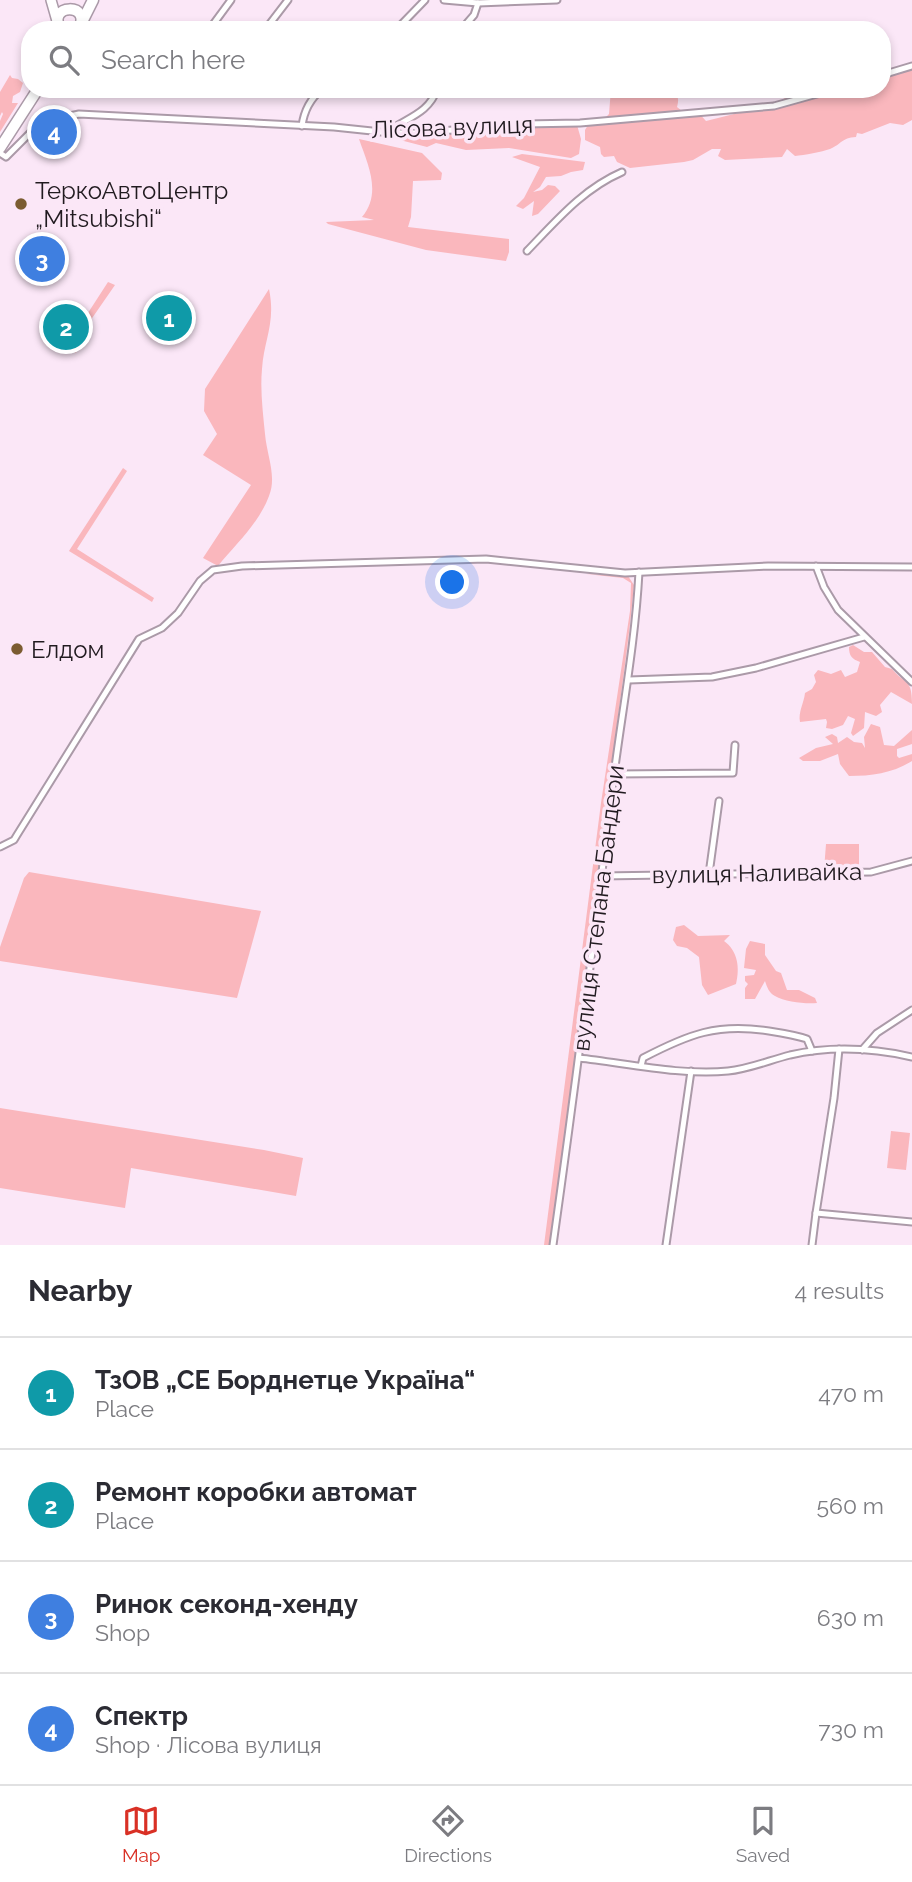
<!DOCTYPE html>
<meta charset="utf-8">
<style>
:root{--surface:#fff;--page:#f7f7f7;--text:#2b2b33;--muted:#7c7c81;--line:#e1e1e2;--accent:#d93025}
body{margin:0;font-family:Raleway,sans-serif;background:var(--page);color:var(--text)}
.you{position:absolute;left:453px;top:583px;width:24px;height:24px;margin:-18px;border:5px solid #fff;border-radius:50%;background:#1a73e8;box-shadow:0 0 0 10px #1a73e833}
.badge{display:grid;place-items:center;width:46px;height:46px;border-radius:50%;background:var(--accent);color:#fff;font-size:23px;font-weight:700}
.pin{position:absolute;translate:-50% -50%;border:4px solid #fff;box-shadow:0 2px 7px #0006}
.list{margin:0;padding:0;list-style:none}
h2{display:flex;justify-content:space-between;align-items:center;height:91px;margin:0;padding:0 28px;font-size:30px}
h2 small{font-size:23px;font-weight:400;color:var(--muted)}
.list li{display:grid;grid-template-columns:46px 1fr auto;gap:21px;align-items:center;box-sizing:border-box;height:112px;padding:0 28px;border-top:2px solid var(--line)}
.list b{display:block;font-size:26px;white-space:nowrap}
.list p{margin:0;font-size:23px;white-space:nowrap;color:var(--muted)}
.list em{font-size:23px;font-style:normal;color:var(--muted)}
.icon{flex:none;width:38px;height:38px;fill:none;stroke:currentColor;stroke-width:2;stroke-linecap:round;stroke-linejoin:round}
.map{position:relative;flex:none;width:912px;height:1245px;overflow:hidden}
.search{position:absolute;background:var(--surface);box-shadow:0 4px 10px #0003;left:21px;right:21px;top:21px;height:77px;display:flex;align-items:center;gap:18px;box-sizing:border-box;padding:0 24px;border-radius:28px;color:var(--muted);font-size:26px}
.sheet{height:539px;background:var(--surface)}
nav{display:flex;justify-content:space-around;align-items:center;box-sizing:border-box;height:98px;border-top:2px solid var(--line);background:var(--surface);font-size:19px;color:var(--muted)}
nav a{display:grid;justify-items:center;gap:4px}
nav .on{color:var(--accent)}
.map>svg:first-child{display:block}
</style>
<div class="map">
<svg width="912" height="1245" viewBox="0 0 912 1245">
<rect width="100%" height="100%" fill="#fbe7f7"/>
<g fill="#fab7bd">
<path d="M 912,64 L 912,120 L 903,125 L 890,123 L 862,134 L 857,133 L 856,137 C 841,138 842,144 830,149 C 822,152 804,155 795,156 L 787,149 L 782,157 L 725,160 L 718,156 L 721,149 L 712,149 L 693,160 L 684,162 L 630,168 L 617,162 L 614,156 L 604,157 L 601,154 L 600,147 L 585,140 L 585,130 L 588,125 L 600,123 L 609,114 L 611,89 L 671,91 C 679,95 679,99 677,107 L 682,111 L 696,110 L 706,121 L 778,103 L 797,89 L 808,89 L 810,93 L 829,89 L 882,89 L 882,77 Z"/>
<polygon points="10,75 12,78 18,79 23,83 20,92 13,96 12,103 18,103 0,132 0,121 3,114 2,112 0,116 0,92"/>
<path d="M 458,123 L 468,131 L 480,127 L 577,125 L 581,139 L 579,154 L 571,158 L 509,148 L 466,150 L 436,143 L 427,147 L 400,140 L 399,138 L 418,136 L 425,139 L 433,136 L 436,139 C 447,138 451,131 458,123 Z"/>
<path d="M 359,139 L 422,153 L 442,173 L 441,180 L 413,181 L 411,217 L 408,227 L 509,239 L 509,252 L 506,261 L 426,250 L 328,224 L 326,222 L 374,220 L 362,217 C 382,193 368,165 359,139 Z"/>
<polygon points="522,154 585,162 583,170 571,172 561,176 546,177 540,187 533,192 542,190 548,185 555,186 560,191 538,214 532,216 534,201 523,209 516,206 524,198 540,167 512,157"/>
<polygon points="108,282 115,285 79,337 76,353 66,347"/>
<path d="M 269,289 C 276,323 264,339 262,369 C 260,390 263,413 265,434 C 267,456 277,476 269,496 C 259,523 236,544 218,566 L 203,558 L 251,485 L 203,455 L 217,434 L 204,411 L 205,389 Z"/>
<polygon points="123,468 127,471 77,549 154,598 152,602 69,551"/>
<path d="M 586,574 L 628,576 L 634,585 C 628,652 617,719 609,786 C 590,939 572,1092 551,1245 L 544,1245 L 601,803 L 630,611 L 631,583 L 623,578 Z"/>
<path d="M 853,645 L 864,652 L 872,652 L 885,667 L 892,669 C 905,685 912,678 912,704 L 891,692 L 880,705 L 882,712 L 876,716 L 865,712 L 864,728 L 853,736 L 851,733 L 855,719 L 848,716 L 843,725 L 832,729 L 826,728 L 827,722 L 826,719 L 800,722 C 798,712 804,703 805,693 L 812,689 L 816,682 L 814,675 L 818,670 L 831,674 L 841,670 L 845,677 L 857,672 L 860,662 C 852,659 849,656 849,647 Z"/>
<path d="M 871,724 L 880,727 L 884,745 L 894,746 L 912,730 L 912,744 L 897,749 L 897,756 L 899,758 L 912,754 L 912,761 C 893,773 872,776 849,776 L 840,764 L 838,754 L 820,761 L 803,761 L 799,758 L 816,748 L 833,744 L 825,737 L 832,734 L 837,737 L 838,743 L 847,737 L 854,742 L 862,743 L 865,748 L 864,737 Z"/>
<polygon points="826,844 859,844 859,870 824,870"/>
<polygon points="29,872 261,911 237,998 0,961 0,947 24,878"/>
<path d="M 684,925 L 698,936 L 730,935 L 724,941 C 738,951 740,968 736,984 L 708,995 L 702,985 L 699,957 L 687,948 L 677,946 L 673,940 L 676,927 Z"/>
<path d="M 750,941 L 765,944 L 765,955 L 776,971 L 781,973 L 787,990 L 799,990 L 815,998 L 817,1003 C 805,1004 785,1002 775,996 C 769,993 767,987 765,981 L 755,999 L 745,999 L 745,988 L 748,984 L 745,981 L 745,976 L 754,975 L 756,970 L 744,968 L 746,949 Z"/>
<polygon points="0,1108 264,1150 303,1158 296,1196 131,1168 125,1208 0,1188"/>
<polygon points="891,1131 910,1133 906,1170 887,1168"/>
</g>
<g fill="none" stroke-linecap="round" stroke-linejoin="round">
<defs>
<g id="street">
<polyline points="444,0 478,3 557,0"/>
<polyline points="209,30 231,0"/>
<polyline points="265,30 288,0"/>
<polyline points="396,30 425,0"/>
<polyline points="461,30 474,15 478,3"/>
<polyline points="882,75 912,66"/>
<path d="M 302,126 C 304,110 310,99 322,89"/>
<path d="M 386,133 C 405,118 429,114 437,89"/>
<polyline points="0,153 6,157 41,122 79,114 334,127 391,133 418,133 523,124 580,123 774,106 835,89"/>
<path d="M 527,251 C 557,220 583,189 622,172"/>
<polyline points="816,566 824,587 838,610 912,682"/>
<polyline points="629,680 712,677 756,668 864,637"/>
<polyline points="614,774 733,773 735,745"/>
<polyline points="0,847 14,840 17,835 139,639 162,628 178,613 200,581 213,570 242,566 486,559 625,573 768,566 912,567"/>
<polyline points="709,874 719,801"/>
<polyline points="601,876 871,872 912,861"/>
<polyline points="862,1050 877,1033 912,1010"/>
<path d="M 579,1058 C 625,1063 683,1076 728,1071 C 749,1069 770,1060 790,1055 C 830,1046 872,1048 912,1057"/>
<path d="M 641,1066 L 643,1058 C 689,1034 717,1023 769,1031 C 782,1033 795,1035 807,1039 L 812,1051"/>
<polyline points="816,1213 834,1098 839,1049"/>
<path d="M 553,1245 C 574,1096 593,947 611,798 C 620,722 635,648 639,572"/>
<polyline points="666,1245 691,1071"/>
<polyline points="812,1245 816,1213 912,1222"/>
</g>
<polyline id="primary" points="51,0 57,21"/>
<g id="highway">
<polyline points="82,22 93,0"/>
<path d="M 61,30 C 44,3 95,2 78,30"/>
<polyline points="0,148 38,89"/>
</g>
</defs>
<use href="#street" stroke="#ab9aa8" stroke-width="9"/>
<use href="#primary" stroke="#ab9aa8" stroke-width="12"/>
<use href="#highway" stroke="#ab9aa8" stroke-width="13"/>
<use href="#street" stroke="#fff" stroke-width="5"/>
<use href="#primary" stroke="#fff" stroke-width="9"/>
<use href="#highway" stroke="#fff" stroke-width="10"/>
</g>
<g fill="#7b5c31" stroke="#fbe7f7" stroke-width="2.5">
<circle cx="21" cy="204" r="7"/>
<circle cx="17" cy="649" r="7"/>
</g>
<g text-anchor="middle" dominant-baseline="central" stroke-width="7" stroke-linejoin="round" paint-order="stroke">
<g font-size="24" fill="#211b20" stroke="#fbe7f7">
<text transform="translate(452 127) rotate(-2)">Лісова вулиця</text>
<text transform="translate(757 873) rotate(-1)">вулиця Наливайка</text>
<text transform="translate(598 908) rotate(-83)">вулиця Степана Бандери</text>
</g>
<g font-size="24" fill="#211b20" stroke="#fbe7f7" text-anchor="start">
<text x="35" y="190">ТеркоАвтоЦентр<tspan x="35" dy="28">„Mitsubishi“</tspan></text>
<text x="31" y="649">Елдом</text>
</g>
</g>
</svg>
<div class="you"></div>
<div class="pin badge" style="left:169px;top:318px;background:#0f9aa8">1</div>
<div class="pin badge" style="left:66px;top:327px;background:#0f9aa8">2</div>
<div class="pin badge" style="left:42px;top:259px;background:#3f7fe0">3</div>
<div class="pin badge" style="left:54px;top:132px;background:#3f7fe0">4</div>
<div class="search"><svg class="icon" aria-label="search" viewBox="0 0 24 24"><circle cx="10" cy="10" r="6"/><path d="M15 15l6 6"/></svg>Search here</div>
</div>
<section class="sheet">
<h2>Nearby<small>4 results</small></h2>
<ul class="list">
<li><span class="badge" style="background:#0f9aa8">1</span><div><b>ТзОВ „СЕ Борднетце Україна“</b><p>Place</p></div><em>470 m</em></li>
<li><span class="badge" style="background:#0f9aa8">2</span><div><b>Ремонт коробки автомат</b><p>Place</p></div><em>560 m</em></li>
<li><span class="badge" style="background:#3f7fe0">3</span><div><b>Ринок секонд-хенду</b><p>Shop</p></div><em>630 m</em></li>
<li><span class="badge" style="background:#3f7fe0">4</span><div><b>Спектр</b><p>Shop · Лісова вулиця</p></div><em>730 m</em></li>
</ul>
</section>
<nav>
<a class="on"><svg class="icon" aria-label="map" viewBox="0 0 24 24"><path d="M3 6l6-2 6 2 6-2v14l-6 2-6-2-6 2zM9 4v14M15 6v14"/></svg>Map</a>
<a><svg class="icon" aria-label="directions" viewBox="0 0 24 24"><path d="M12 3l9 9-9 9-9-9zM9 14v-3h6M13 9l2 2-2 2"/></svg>Directions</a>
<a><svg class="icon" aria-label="saved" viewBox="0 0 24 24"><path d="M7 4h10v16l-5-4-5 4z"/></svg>Saved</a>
</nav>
